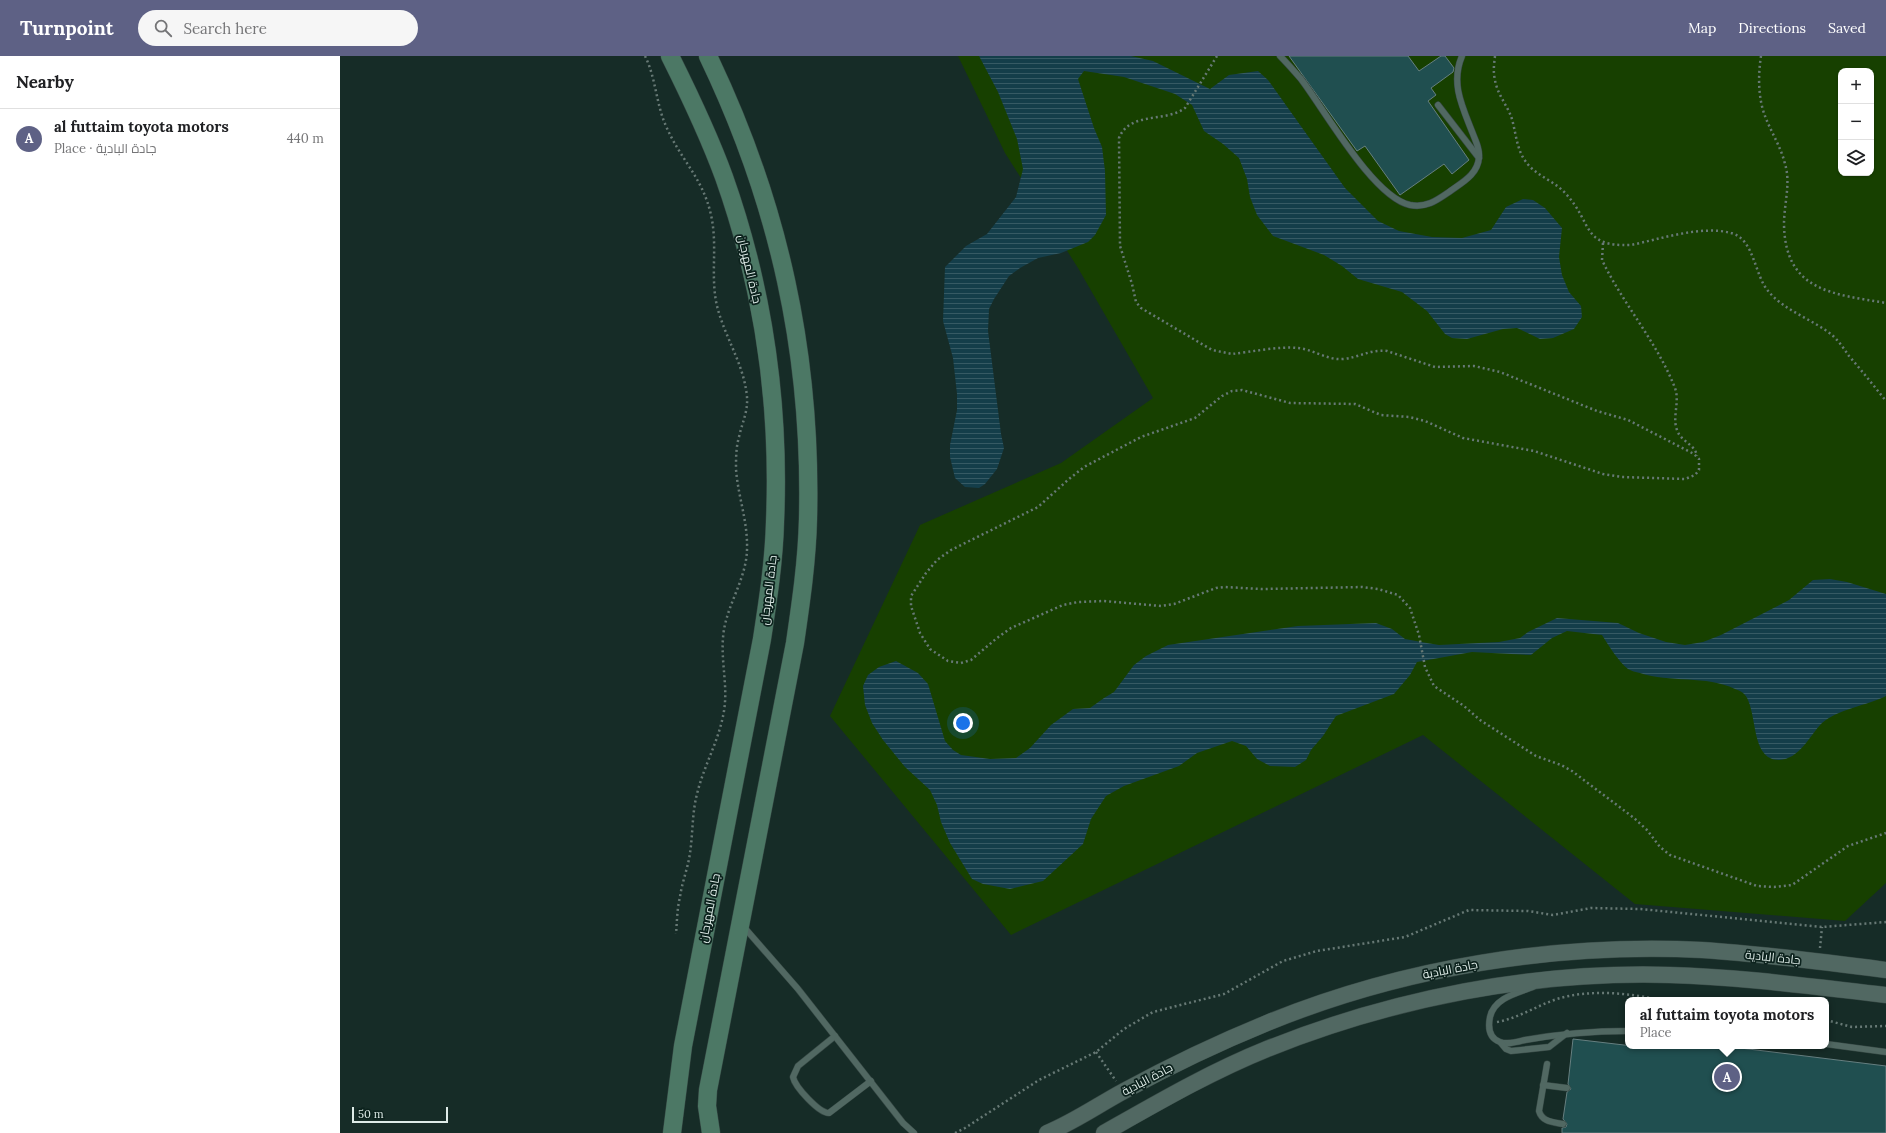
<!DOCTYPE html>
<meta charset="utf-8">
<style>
:root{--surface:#fff;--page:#f6f6f6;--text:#202124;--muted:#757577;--line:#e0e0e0;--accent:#5e6185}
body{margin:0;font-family:Lora,Cairo,serif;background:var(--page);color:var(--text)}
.controls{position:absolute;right:12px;top:12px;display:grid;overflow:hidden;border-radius:8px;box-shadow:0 1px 3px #0004}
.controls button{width:36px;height:36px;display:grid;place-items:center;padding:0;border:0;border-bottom:1px solid var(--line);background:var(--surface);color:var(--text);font:20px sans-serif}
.scale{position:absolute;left:12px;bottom:10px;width:96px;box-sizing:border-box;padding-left:4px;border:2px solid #deebe7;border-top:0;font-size:11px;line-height:14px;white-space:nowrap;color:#deebe7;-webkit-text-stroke:3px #0c221d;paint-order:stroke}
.you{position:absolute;left:623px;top:667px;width:14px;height:14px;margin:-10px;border:3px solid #fff;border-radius:50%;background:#1a73e8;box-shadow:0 0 0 6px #1a73e833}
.badge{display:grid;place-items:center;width:26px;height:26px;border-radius:50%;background:var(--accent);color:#fff;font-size:13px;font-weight:700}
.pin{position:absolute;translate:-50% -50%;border:2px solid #fff;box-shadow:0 1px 4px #0006}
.popup{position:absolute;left:1285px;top:941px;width:204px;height:52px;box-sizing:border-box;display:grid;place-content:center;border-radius:8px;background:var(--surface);filter:drop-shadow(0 1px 3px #0005);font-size:13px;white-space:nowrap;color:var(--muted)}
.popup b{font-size:15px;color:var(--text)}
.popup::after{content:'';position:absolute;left:50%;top:100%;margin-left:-8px;border:8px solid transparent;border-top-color:var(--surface)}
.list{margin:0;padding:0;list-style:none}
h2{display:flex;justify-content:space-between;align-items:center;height:52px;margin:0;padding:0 16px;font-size:17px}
h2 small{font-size:13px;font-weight:400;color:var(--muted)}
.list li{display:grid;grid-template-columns:26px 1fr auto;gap:12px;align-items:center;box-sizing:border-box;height:60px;padding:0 16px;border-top:1px solid var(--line)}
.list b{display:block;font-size:15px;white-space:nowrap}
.list p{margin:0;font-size:13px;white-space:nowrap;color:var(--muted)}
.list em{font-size:13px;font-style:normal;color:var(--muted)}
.icon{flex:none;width:22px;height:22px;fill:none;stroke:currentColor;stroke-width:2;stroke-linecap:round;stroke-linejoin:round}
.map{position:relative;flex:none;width:1546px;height:1077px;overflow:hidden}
header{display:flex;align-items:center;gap:24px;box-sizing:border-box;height:56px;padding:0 20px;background:var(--accent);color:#fff}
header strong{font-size:19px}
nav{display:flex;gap:22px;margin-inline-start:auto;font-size:14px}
.search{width:280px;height:36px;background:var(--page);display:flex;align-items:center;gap:10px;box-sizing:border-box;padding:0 14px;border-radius:22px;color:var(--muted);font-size:15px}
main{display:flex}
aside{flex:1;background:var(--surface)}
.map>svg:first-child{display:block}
</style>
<header>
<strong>Turnpoint</strong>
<div class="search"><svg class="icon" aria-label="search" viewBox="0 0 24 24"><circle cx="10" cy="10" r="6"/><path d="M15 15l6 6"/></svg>Search here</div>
<nav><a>Map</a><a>Directions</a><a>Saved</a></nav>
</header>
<main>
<aside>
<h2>Nearby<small></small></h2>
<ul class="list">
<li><span class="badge">A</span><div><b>al futtaim toyota motors</b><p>Place · جادة البادية</p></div><em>440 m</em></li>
</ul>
</aside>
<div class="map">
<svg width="1546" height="1077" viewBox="0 0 1546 1077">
<defs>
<pattern id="water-rules" width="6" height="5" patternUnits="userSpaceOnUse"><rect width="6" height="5" fill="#143e4a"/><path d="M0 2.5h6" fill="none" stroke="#365a64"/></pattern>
</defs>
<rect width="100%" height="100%" fill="#162c27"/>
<path fill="#174000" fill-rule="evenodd" d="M 618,0 L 1546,0 L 1546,827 L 1505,865 L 1295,848 L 1083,679 L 671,879 L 490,660 L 580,469 L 721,407 L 813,342 L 738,212 L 665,97 ZM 1501,15 L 1531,15 L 1531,117 L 1501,117 Z"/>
<g fill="url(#water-rules)">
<polygon points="639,0 791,0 813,5 870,33 889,19 918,15 928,24 1005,132 1038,165 1059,175 1092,181 1122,182 1151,174 1166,151 1183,143 1193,144 1205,152 1222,172 1219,201 1222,219 1229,236 1241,250 1242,261 1234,273 1213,282 1200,283 1177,272 1163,273 1127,283 1112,282 1105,278 1087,255 1062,236 1018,223 1002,210 984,199 933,180 917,159 910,141 907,123 899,102 883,88 864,75 852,49 835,38 784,21 744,15 738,23 754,72 762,91 765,115 766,159 755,179 748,186 721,197 698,202 680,212 669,220 654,243 649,253 648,275 661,378 664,392 657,413 645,428 639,432 625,431 615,422 610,401 610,389 617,354 617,338 613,302 603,265 605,211 626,190 647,178 676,141 683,113 677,83 658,36"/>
<path d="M 1490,523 L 1507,526 L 1546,538 L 1546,640 C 1528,649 1496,654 1482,667 C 1469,680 1460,703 1439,704 C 1410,704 1418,655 1405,639 C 1403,636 1398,634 1395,633 C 1366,619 1330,627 1300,617 C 1296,616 1291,615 1288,613 C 1279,606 1268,589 1262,579 L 1227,575 L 1212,582 L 1191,599 L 1132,596 L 1077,606 L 1070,619 L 1054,638 L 996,660 L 983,680 L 971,694 L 966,704 L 955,711 L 930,710 L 917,703 L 906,690 L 892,685 L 857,697 L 839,710 L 784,730 L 766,740 L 751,763 L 743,788 L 703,825 L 670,833 L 643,828 L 632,823 L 610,787 L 601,766 L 597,749 L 590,734 L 565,711 L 543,684 L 532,667 L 525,649 L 523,630 L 528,619 L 539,611 L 556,605 L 578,617 L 588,628 L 605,685 L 613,694 L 621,699 L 650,703 L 676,702 L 690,692 L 711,669 L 733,653 L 750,652 L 764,642 L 774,636 L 794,609 L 806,600 L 828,589 L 958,570 L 1036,567 L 1052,573 L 1065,583 L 1087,587 L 1099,589 L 1159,586 L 1180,582 L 1188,576 L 1217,562 L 1278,567 L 1299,577 L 1326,586 L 1345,589 L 1363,586 L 1381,579 L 1449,544 L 1473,524 Z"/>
</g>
<g fill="#204f50" stroke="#667f80">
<polygon points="949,0 1068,0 1079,15 1101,0 1105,0 1114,12 1113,16 1091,32 1096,39 1088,45 1129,104 1112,118 1104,108 1060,139 1025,90 1017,95"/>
<polygon points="1233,983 1301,991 1384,990 1546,1010 1546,1077 1222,1077 1222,1072 1226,1071 1227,1068 1223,1063 1227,1036 1231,1033 1228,1028"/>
</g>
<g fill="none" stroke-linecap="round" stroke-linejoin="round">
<defs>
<g id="service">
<path d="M 940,0 C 947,7 954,15 961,23 C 984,53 1033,141 1070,149 C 1086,152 1096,145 1109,136 C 1121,127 1138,119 1139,101 C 1140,93 1136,86 1133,78 C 1123,52 1110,28 1122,0"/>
<polyline points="1098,49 1139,102"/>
<polyline points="403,870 458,933 563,1067 574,1077"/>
<path d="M 1193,931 C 1177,937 1154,942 1150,961 C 1148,971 1149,982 1160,986 C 1168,989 1177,986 1185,984 C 1219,978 1253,975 1288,975"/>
<path d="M 495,980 L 458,1010 L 453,1021 C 455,1031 479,1057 489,1057 L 531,1025"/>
<polyline points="1161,987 1166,993 1171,995 1209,991 1227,977"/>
<polyline points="1486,988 1546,996"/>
<path d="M 1207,1008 L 1199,1055 C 1202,1066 1213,1066 1223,1068"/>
<polyline points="1203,1029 1227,1032"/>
</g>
<g id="tertiary">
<path d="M 707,1077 C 734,1066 758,1049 784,1035 C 830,1010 878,987 927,967 C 1064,911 1215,887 1362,894 C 1424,898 1485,906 1546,914"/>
<path d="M 764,1077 C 817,1047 870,1016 927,993 C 1054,942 1193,915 1330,919 C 1403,921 1474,931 1546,939"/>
</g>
<g id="secondary">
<path d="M 330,0 C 350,40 369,80 384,121 C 423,231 440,349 435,466 C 434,505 428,544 422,583 L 343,990 L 332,1077"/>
<path d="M 368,0 C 439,148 472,298 468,463 C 467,505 461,546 455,587 L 368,1034 L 367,1050 L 371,1077"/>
</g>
</defs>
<use href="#service" stroke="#364844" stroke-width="7"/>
<use href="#tertiary" stroke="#364844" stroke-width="17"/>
<use href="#secondary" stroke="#364844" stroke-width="19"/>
<g stroke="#677975" stroke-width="2.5" stroke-dasharray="2 3" stroke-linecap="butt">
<path d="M 305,0 C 316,22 316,48 326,70 C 340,103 363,122 371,159 C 378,190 370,220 377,250 C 385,282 404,308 407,341 C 408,356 402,367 399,381 C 396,391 396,402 396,413 C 398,441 408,465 407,494 C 406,525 385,551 383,582 C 381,607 388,630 384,655 C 379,685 364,709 357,738 C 352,757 353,777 350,797 C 348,812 342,826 340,841 C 337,853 337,866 336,878"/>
<path d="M 877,0 L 845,52 C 825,67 790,55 779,82 L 780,190 L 792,228 L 796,246 L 801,252 L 872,294 L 892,298 C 911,296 939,290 957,292 C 973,293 986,304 1002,303 C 1019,302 1029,293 1047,295 L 1095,311 L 1134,310 L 1160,316 L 1257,355 L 1288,364 L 1354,398 L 1359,403 L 1359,414 L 1355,419 L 1345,423 L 1282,421 L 1263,418 L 1194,395 L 1123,382 L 1085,365 L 1069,361 L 1041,359 L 1015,348 L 950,347 L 902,334 L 892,335 L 882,340 L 855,362 L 801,381 L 744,411 L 729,423 L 698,451 L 611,494 L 597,504 L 586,517 L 571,540 L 571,550 L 580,577 L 590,593 L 608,605 L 621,607 L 631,604 L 657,582 L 671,572 L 723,549 L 738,546 L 764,545 L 821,550 L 834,548 L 876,532 L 884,531 L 922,533 L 1022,531 L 1038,533 L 1058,539 L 1070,552 L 1079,579 L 1085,611 L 1094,630 L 1124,650 L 1140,664 L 1196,700 L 1221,709 L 1232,715 L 1294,762 L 1307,774 L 1320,791 L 1330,799 L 1417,830 L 1434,831 L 1452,829 L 1508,790 L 1546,777"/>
<path d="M 1155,0 C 1154,8 1153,16 1155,24 C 1157,37 1166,48 1171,60 C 1176,75 1176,93 1186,106 C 1196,120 1215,125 1226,138 C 1253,167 1241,191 1291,189 C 1320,183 1362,169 1391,177 C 1415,183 1414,220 1429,236 C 1445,255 1472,263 1492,279 C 1499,285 1504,293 1509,300 C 1522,315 1534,330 1546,345"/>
<path d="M 1421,0 C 1418,19 1418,42 1425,60 C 1431,76 1441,91 1445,108 C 1451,127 1444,148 1444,168 C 1445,236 1494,238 1546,247"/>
<path d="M 1263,187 L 1262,204 C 1283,248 1317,286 1335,332 C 1340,346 1332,361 1337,374 C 1341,386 1355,388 1357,400"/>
<polyline points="1480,892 1482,871"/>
<polyline points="1486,964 1512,971 1546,970"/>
<path d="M 1157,966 C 1179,962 1196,950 1217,943 C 1249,933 1289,937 1321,944"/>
<polyline points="756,996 776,1025"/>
<polyline points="615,1077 625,1072 699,1024 756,996 784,973 813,956 884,938 943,905 977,895 1065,881 1129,854 1188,855 1213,859 1251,852 1301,853 1482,871 1546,866"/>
</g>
<use href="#service" stroke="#516862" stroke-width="6"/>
<use href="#tertiary" stroke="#516862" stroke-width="16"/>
<use href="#secondary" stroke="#4c7865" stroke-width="18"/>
</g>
<g text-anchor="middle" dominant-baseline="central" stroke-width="3.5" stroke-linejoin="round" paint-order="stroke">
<g font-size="12" fill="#deebe7" stroke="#0c221d">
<text transform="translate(410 213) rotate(77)">جادة المهرجان</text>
<text transform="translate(428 534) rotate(-83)">جادة المهرجان</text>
<text transform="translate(369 852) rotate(-79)">جادة المهرجان</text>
<text transform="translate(1433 901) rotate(6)">جادة البادية</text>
<text transform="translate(1110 913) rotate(-11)">جادة البادية</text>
<text transform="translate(807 1023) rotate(-28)">جادة البادية</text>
</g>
</g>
</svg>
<div class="controls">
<button>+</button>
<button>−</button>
<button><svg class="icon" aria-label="layers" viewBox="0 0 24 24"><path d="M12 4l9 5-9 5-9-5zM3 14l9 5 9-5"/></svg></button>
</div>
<div class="scale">50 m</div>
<div class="you"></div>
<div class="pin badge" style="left:1387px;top:1021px">A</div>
<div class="popup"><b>al futtaim toyota motors</b>Place</div>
</div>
</main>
